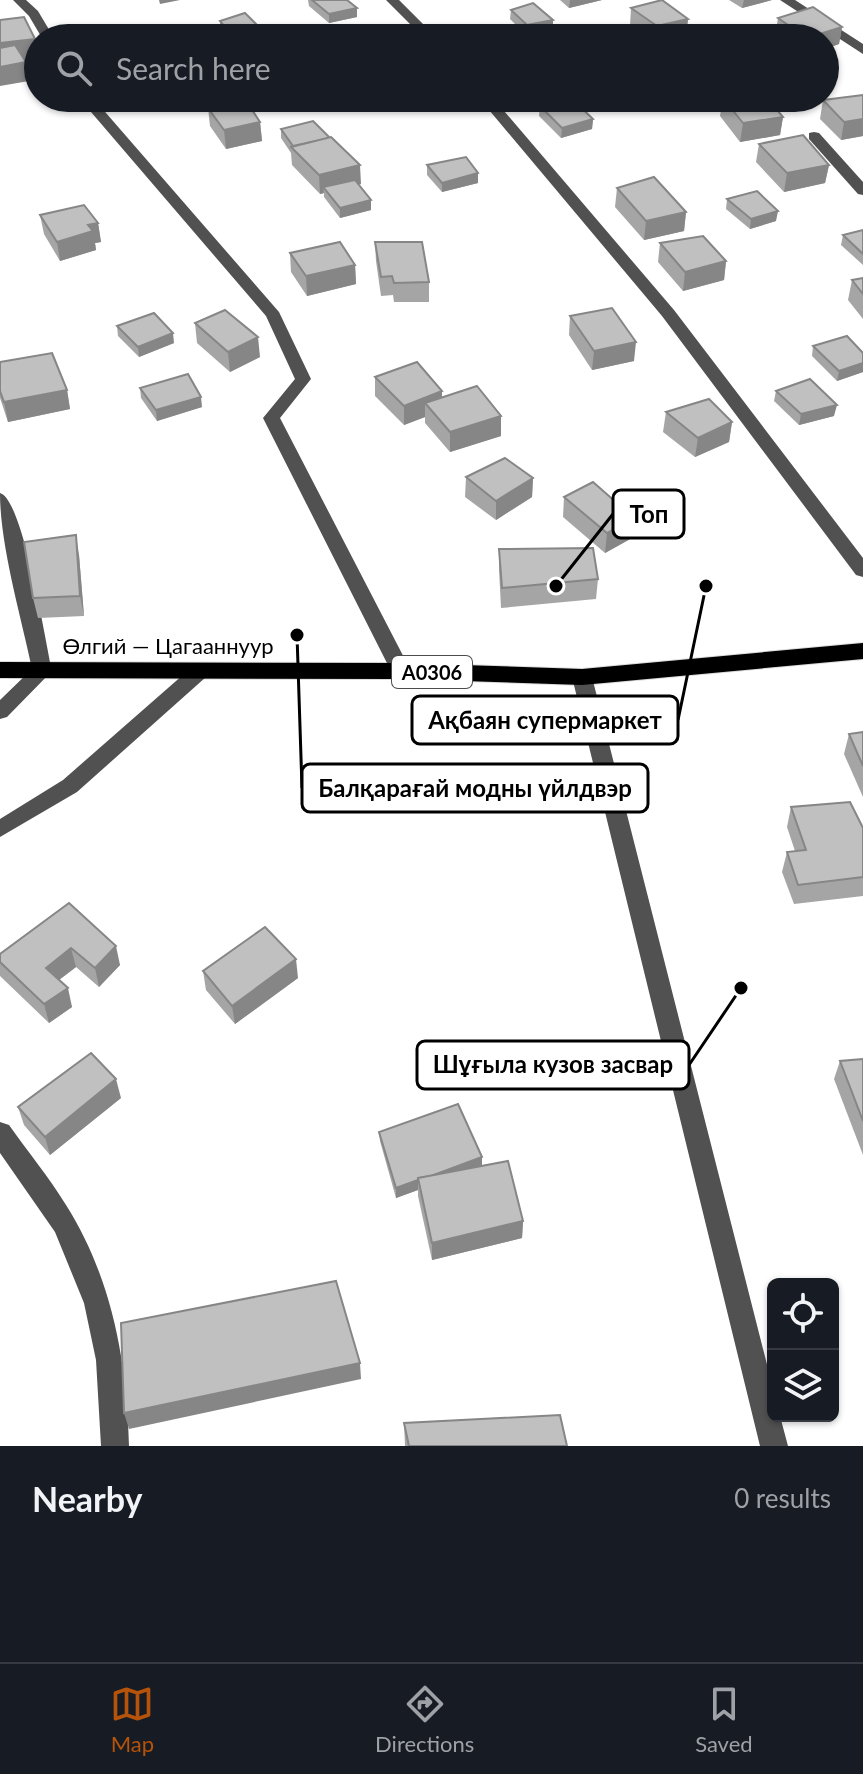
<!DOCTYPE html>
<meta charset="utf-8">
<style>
:root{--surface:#171b24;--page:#242831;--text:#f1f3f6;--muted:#9ea1a6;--line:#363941;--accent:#b45309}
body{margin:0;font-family:Lato,sans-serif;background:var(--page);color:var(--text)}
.controls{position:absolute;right:24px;bottom:24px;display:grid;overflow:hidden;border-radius:12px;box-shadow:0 2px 6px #0004}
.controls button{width:72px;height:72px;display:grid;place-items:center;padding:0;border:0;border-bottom:2px solid var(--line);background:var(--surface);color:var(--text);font:40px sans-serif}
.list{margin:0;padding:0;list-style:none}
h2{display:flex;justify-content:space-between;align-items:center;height:104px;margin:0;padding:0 32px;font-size:34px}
h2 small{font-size:26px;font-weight:400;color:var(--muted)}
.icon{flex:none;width:44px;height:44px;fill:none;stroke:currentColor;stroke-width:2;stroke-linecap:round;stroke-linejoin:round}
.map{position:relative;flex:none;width:863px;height:1446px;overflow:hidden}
.search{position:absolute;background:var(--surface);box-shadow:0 2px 6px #0004;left:24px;right:24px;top:24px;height:88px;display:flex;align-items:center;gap:20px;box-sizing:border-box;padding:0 28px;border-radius:44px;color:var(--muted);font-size:30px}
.sheet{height:216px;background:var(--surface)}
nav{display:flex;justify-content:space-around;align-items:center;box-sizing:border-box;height:112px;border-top:2px solid var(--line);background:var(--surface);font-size:22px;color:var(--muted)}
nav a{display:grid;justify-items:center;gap:4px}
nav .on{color:var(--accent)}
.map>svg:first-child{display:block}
</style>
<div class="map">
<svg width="863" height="1446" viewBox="0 0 863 1446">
<rect width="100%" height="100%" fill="#fff"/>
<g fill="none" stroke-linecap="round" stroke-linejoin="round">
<defs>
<polygon id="highway" points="863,643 863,659 582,685 401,679 0,678 0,662 401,663 582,669"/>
</defs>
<use href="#highway" stroke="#dbdbdb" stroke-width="2"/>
<g fill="#515151" fill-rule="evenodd">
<polygon points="13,0 26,0 38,11 54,38 42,38 29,16"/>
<polygon points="386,0 399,0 437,38 424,38"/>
<polygon points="780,0 795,0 863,44 863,54"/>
<polygon points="79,98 93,98 279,312 311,379 280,418 411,671 408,676 394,676 391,671 263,418 295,379 266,316"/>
<polygon points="479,98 493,98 674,310 863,558 863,577 856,575 662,316"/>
<polygon points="814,132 819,133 863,182 863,195 858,194 809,139 809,133"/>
<path d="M 0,493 C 23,499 46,644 52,671 L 7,717 L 0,719 L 0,700 L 32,669 C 21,616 0,546 0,493 Z"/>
<polygon points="199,665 206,667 209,672 206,677 77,792 0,837 0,819 63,780 192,667"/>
<polygon points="582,670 592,677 773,1388 773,1416 780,1416 788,1446 760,1446 572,677"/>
<path d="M 0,1122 L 9,1125 C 28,1152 49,1177 66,1205 C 112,1278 127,1361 129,1446 L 101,1446 L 96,1360 L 84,1303 L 55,1232 L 0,1153 Z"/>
</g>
<use href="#highway" fill="#000" fill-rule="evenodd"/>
</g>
<g fill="#a5a5a5">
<polygon points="308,0 347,0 357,8 357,17 329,23 309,6"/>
<polygon points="560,0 602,0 569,8"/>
<polygon points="729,0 772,0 742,8"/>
<polygon points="813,7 842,27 839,44 825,49 825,38 779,38 775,36 778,18"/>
<polygon points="631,8 688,19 686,36 680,38 647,38 630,26"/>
<polygon points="511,10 553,20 553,29 526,35 510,19"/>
<polygon points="220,21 262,30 262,38 227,38 220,30"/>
<polygon points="863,95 863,136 841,140 820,119 823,100"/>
<polygon points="175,98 215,98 215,99 182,107"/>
<polygon points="723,98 783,117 780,135 740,142 720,116"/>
<polygon points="540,106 593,119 592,129 561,138 539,116"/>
<polygon points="208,108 260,122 262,141 226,149 210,126"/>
<polygon points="281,129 361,184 358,185 371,200 371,210 340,218 324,197 324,193 320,194 292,165 291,153 281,138"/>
<polygon points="759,144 829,165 825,183 784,192 756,162"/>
<polygon points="427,165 478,173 478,183 442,192 427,175"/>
<polygon points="617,188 686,212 684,231 644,240 615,207"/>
<polygon points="727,199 776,221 750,229 726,209"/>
<polygon points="40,215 98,223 101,242 95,243 96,250 60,261 44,234"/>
<polygon points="863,230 863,265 841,245 843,235"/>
<polygon points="375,242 429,282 429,302 394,302 393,295 381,296 376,261"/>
<polygon points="660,243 726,261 724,280 683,291 658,262"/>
<polygon points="290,253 355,265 356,284 307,296 291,272"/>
<polygon points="863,278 863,319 848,300 852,280"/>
<polygon points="570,316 634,361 592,370 569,335"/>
<polygon points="195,323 260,357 230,372 197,343"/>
<polygon points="117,326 174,343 139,357 118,336"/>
<polygon points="813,346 863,353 863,372 837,381 812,356"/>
<polygon points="0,362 67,390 70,409 8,422 0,398"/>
<polygon points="375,377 501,416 501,436 450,452 425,423 425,417 404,425 375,396"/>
<polygon points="140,388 202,407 157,421 141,398"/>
<polygon points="776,391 834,416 799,425 774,401"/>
<polygon points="666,412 732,422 729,442 695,457 663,432"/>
<polygon points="466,477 533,478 532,497 496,520 465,497"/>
<polygon points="564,497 632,538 605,553 563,517"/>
<polygon points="499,549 598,579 596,599 501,608 499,569"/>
<polygon points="79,555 84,616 38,618 33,598"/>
<polygon points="863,732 863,797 844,754 849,734"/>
<polygon points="791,807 863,828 863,896 794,904 782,872 787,852 795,851 787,827"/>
<polygon points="69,903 120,965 99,987 76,967 59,980 72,1007 49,1023 0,976 0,954"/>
<polygon points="203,971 298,978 235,1024 206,990"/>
<polygon points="863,1059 863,1155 834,1079 840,1061"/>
<polygon points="121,1098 50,1155 24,1125 18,1107"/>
<polygon points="379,1132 482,1166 523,1221 522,1238 432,1260 418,1196 418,1190 396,1198 380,1141"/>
<polygon points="404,1423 567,1446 405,1446"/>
</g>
<g fill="#868686">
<polygon points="159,0 180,0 160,4"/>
<polygon points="570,0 602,0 569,8"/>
<polygon points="744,0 772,0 742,8"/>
<polygon points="357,8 357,17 329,23 329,14"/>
<polygon points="688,19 686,36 680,38 656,38 657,26"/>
<polygon points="553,20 553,29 526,35 527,25"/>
<polygon points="842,27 839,44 825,49 825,38 809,38"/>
<polygon points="262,30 262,38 233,38"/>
<polygon points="35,39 38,57 0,62 0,43"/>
<polygon points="26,62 29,81 0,86 0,67"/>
<polygon points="181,98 215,98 215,99 182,107"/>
<polygon points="783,117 780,135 740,142 743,123"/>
<polygon points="593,119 592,129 561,138 562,128"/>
<polygon points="863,119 863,136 841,140 844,122"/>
<polygon points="260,122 262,141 226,149 224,130"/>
<polygon points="360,165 361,184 327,192 323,187 324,193 320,194 319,175"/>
<polygon points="829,165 825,183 784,192 787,173"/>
<polygon points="478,173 478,183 442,192 442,183"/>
<polygon points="371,200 371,210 340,218 340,208"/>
<polygon points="778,211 776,221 750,229 751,219"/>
<polygon points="686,212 684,231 644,240 646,221"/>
<polygon points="98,223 101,242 95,243 96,250 60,261 57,242 88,225"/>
<polygon points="726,261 724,280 683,291 685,272"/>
<polygon points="355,265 356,284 307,296 306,276"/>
<polygon points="173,333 174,343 139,357 138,347"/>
<polygon points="258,337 260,357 230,372 228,352"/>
<polygon points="636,342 634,361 592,370 594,351"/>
<polygon points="863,363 863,372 837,381 839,371"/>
<polygon points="67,390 70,409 8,422 4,402"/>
<polygon points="442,391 442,411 425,403 425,417 404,425 404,406"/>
<polygon points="201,397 202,407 157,421 156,410"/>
<polygon points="837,405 834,416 799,425 801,414"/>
<polygon points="501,416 501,436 450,452 450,432"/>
<polygon points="732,422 729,442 695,457 698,438"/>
<polygon points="533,478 532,497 496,520 496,501"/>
<polygon points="634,518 632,538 605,553 607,533"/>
<polygon points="76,535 79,555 84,616 80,596"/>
<polygon points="116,946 120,965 99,987 95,968"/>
<polygon points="71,948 76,967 51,986 46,968"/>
<polygon points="296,959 298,978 235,1024 232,1006"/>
<polygon points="68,988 72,1007 49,1023 44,1004"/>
<polygon points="116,1079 121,1098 50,1155 45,1137"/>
<polygon points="482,1157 482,1167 418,1180"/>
<polygon points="418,1180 418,1190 396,1198 396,1188"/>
<polygon points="523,1221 522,1238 432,1260 432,1243"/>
<polygon points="360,1363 361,1379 129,1429 124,1413"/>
</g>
<g fill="#c0c0c0" stroke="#868686" stroke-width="2">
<polygon points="312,0 347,0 357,8 329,14"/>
<polygon points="662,0 688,19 657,26 631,8"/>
<polygon points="533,3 553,20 527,25 511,10"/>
<polygon points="813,7 842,27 807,38 778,18"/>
<polygon points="245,13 262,30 233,37 220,21"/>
<polygon points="24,17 35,39 0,43 0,20"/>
<polygon points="619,27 634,38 584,38 580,35"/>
<polygon points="15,45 26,62 0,67 0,48"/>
<polygon points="863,95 863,119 844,122 823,100"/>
<polygon points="571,98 593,119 562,128 540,106"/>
<polygon points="723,98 767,98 783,117 743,123"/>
<polygon points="245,99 260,122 224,130 208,108"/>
<polygon points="313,121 330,138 293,146 281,129"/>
<polygon points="803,135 829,165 787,173 759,144"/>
<polygon points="331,137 360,165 319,175 291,147"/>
<polygon points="466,157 478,173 442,183 427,165"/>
<polygon points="654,177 686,212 646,221 617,188"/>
<polygon points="355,180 371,200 340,208 323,187"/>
<polygon points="757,191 778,211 751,219 727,199"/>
<polygon points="84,205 98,223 88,225 93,231 57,242 40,215"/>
<polygon points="863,230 863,254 843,235"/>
<polygon points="703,236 726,261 685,272 660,243"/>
<polygon points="340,242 355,265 306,276 290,253"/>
<polygon points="375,242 422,242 429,282 394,283 392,276 381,277"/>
<polygon points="863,278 863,294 852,280"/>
<polygon points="612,308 636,342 594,351 570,316"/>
<polygon points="225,310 258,337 228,352 195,323"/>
<polygon points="154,313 173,333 138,347 117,326"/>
<polygon points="847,336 863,353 863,363 839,371 813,346"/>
<polygon points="52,353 67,390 4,402 0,391 0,362"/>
<polygon points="417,362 442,391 404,406 375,377"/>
<polygon points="188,374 201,397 156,410 140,388"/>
<polygon points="810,379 837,405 801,414 776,391"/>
<polygon points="477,386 501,416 450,432 425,403"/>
<polygon points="709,399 732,422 698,438 666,412"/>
<polygon points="505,458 533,478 496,501 466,477"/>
<polygon points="593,482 634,518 607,533 564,497"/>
<polygon points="76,535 80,596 33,598 24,542"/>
<polygon points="593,548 598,579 502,588 499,549"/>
<polygon points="863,732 863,766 849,734"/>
<polygon points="850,802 863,828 863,877 798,885 787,852 806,850 791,807"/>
<polygon points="69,903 116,946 95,968 71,948 46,968 68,988 44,1004 0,962 0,954"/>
<polygon points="265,927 296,959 232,1006 203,971"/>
<polygon points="91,1053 116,1079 45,1137 18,1107"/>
<polygon points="863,1059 863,1121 840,1061"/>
<polygon points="458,1104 482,1157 431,1176 418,1178 418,1180 396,1188 379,1132"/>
<polygon points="508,1161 523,1221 432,1243 418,1178"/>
<polygon points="336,1281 360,1363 124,1413 121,1323"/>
<polygon points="560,1415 567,1446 409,1446 404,1423"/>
</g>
<g text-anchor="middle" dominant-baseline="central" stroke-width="6" stroke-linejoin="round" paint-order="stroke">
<rect fill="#fff" stroke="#4c4c4c" stroke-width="2" x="392" y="656" width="80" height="32" rx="6"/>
<g font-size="20" font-weight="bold" fill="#000">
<text x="432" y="672">A0306</text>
</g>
<g font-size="22" fill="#000" stroke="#fff">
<text x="168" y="645">Өлгий — Цагааннуур</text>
</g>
</g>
<path fill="none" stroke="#000" stroke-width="3" d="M556 586L613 514M706 586L678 720M297 635L302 788M741 988L689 1065"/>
<g fill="#000" stroke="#fff" stroke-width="3">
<circle cx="556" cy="586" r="8"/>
<circle cx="706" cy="586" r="8"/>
<circle cx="297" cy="635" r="8"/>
<circle cx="741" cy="988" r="8"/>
</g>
<g fill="#fff" stroke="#000" stroke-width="3">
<rect x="613" y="490" width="71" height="48" rx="8"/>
<rect x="412" y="696" width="266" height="48" rx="8"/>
<rect x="302" y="764" width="346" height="48" rx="8"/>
<rect x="417" y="1041" width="272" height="48" rx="8"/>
</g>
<g font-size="24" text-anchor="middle" font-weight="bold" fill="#000">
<text x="649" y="523">Топ</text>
<text x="545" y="729">Ақбаян супермаркет</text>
<text x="475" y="797">Балқарағай модны үйлдвэр</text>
<text x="553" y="1073">Шұғыла кузов засвар</text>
</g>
</svg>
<div class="controls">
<button><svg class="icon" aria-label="locate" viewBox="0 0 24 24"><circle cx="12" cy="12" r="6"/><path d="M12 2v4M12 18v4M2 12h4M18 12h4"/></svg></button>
<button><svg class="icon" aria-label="layers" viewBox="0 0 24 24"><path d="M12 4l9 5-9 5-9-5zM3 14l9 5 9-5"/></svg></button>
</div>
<div class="search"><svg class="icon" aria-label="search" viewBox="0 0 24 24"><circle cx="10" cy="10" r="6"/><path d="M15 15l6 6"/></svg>Search here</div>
</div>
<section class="sheet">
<h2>Nearby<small>0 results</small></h2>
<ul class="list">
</ul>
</section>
<nav>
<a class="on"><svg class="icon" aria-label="map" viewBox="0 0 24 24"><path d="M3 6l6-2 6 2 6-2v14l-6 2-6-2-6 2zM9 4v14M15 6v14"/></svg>Map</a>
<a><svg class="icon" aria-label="directions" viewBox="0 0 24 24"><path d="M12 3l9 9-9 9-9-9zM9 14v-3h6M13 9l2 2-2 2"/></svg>Directions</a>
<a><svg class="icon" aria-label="saved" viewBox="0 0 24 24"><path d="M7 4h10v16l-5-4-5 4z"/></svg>Saved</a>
</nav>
